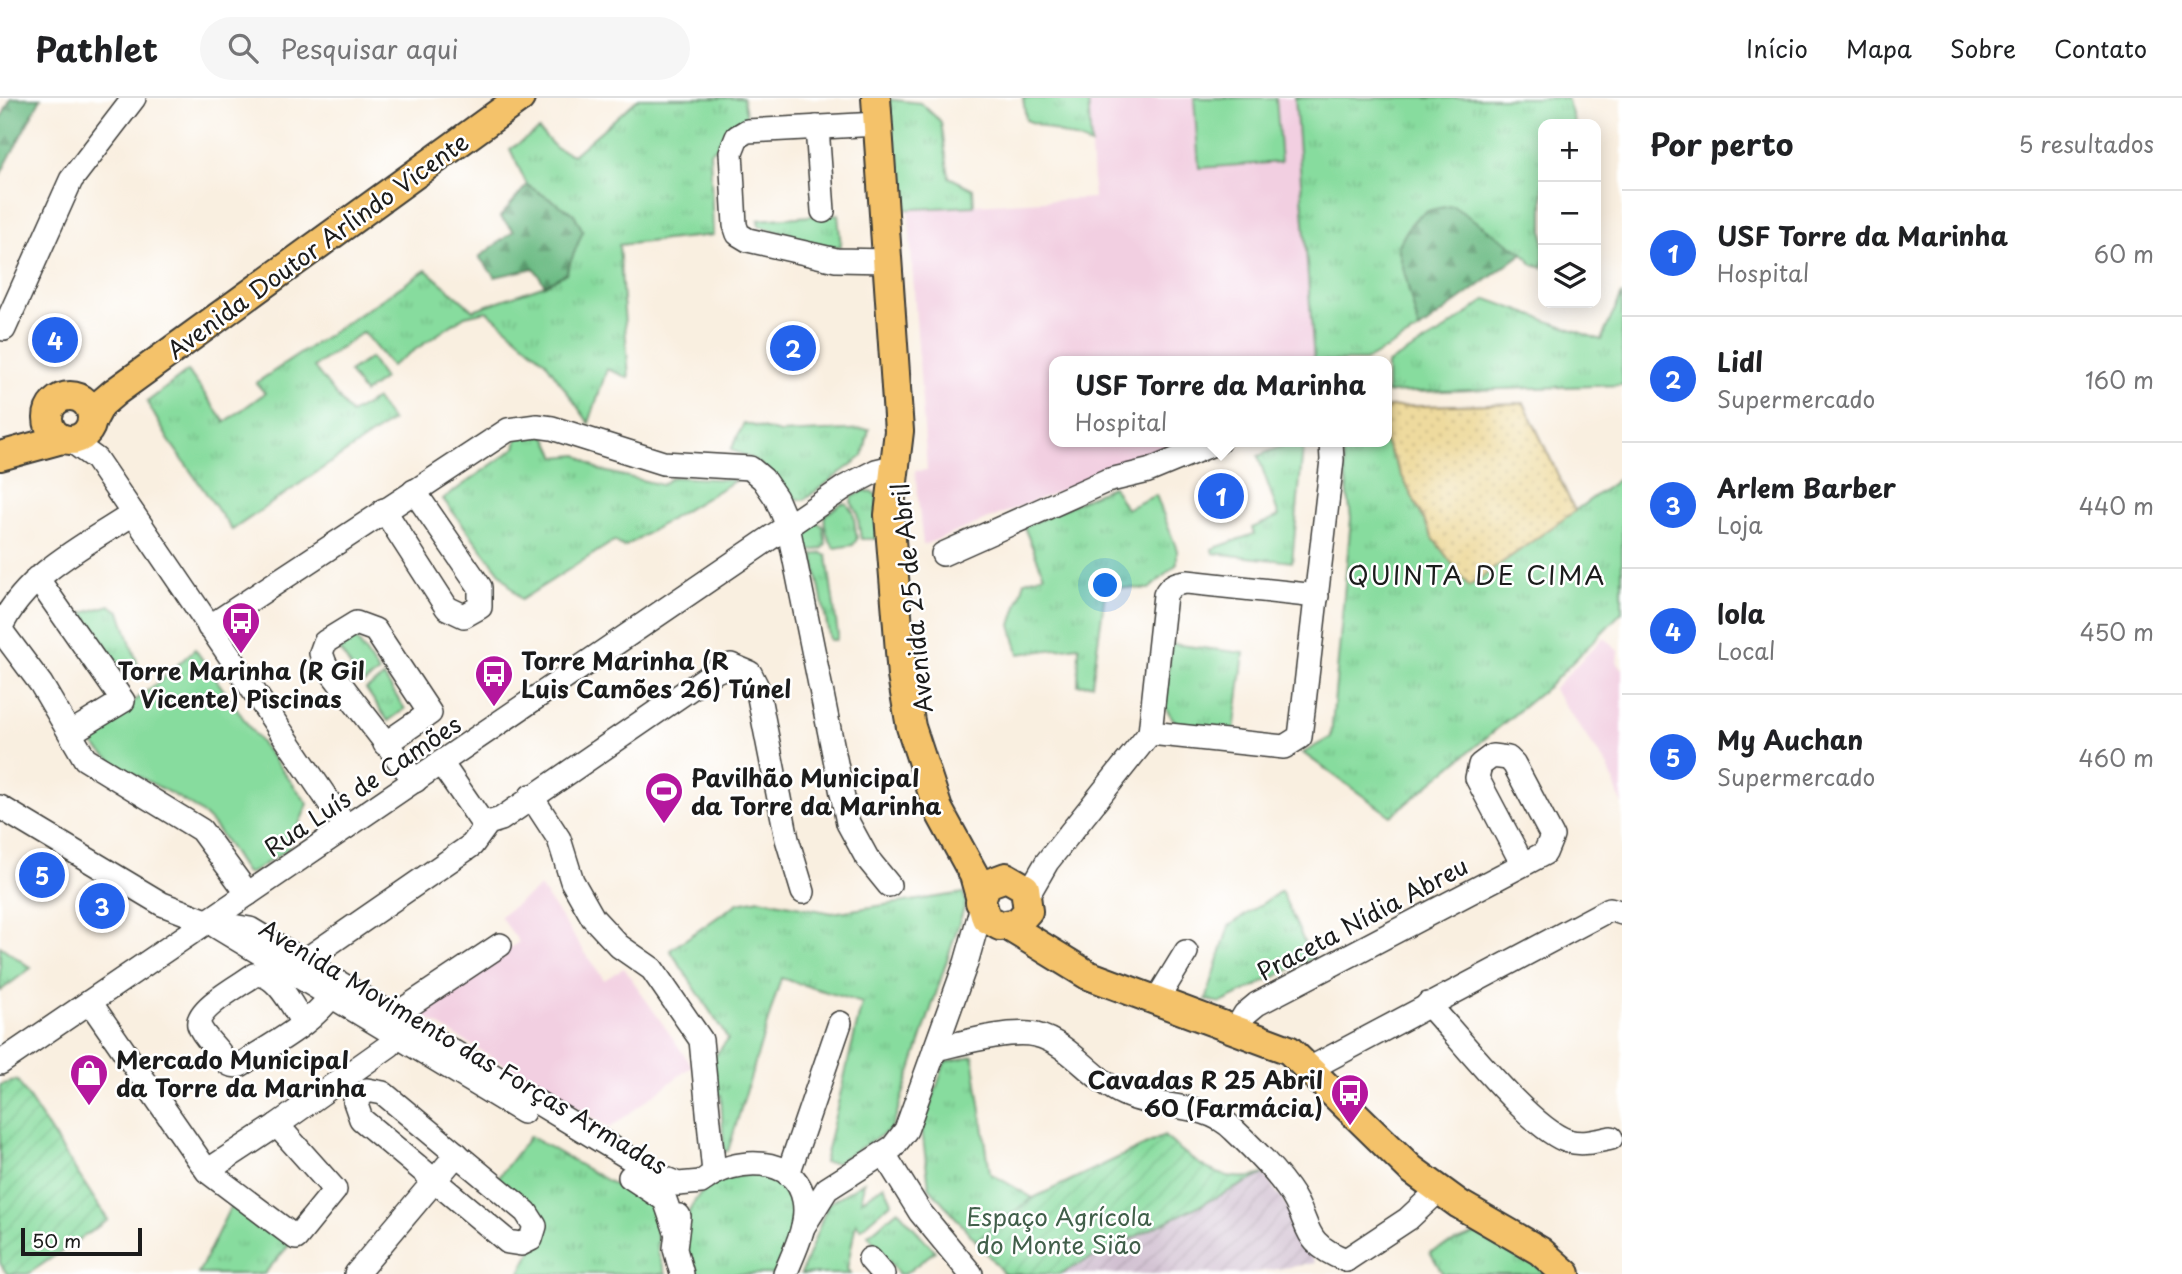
<!DOCTYPE html>
<html lang="pt">
<meta charset="utf-8">
<style>
:root{--surface:#fff;--page:#f6f6f6;--text:#202124;--muted:#757577;--line:#e0e0e0;--accent:#2563eb}
body{margin:0;font-family:"Playpen Sans",sans-serif;background:var(--page);color:var(--text)}
.controls{position:absolute;right:21px;top:21px;display:grid;overflow:hidden;border-radius:14px;box-shadow:0 4px 18px #0003}
.controls button{width:63px;height:63px;display:grid;place-items:center;padding:0;border:0;border-bottom:2px solid var(--line);background:var(--surface);color:var(--text);font:35px sans-serif}
.scale{position:absolute;left:21px;bottom:18px;width:121px;box-sizing:border-box;padding-left:7px;border:4px solid #1c1c1c;border-top:0;font-size:19px;line-height:24px;white-space:nowrap;color:#1c1c1c;-webkit-text-stroke:5px #fff;paint-order:stroke}
.you{position:absolute;left:1106px;top:488px;width:24px;height:24px;margin:-18px;border:5px solid #fff;border-radius:50%;background:#1a73e8;box-shadow:0 0 0 10px #1a73e833}
.badge{display:grid;place-items:center;width:46px;height:46px;border-radius:50%;background:var(--accent);color:#fff;font-size:23px;font-weight:700}
.pin{position:absolute;translate:-50% -50%;border:4px solid #fff;box-shadow:0 2px 7px #0006}
.popup{position:absolute;left:1049px;top:258px;width:343px;height:91px;box-sizing:border-box;display:grid;place-content:center;border-radius:14px;background:var(--surface);filter:drop-shadow(0 2px 5px #0005);font-size:23px;white-space:nowrap;color:var(--muted)}
.popup b{font-size:26px;color:var(--text)}
.popup::after{content:'';position:absolute;left:50%;top:100%;margin-left:-14px;border:14px solid transparent;border-top-color:var(--surface)}
.list{margin:0;padding:0;list-style:none}
h2{display:flex;justify-content:space-between;align-items:center;height:91px;margin:0;padding:0 28px;font-size:30px}
h2 small{font-size:23px;font-weight:400;color:var(--muted)}
.list li{display:grid;grid-template-columns:46px 1fr auto;gap:21px;align-items:center;box-sizing:border-box;height:126px;padding:0 28px;border-top:2px solid var(--line)}
.list b{display:block;font-size:26px;white-space:nowrap}
.list p{margin:0;font-size:23px;white-space:nowrap;color:var(--muted)}
.list em{font-size:23px;font-style:normal;color:var(--muted)}
.icon{flex:none;width:38px;height:38px;fill:none;stroke:currentColor;stroke-width:2;stroke-linecap:round;stroke-linejoin:round}
.map{position:relative;flex:none;width:1622px;height:1176px;overflow:hidden}
header{display:flex;align-items:center;gap:42px;box-sizing:border-box;height:98px;padding:0 35px;background:var(--surface);border-bottom:2px solid var(--line)}
header strong{font-size:33px}
nav{display:flex;gap:38px;margin-inline-start:auto;font-size:24px}
.search{width:490px;height:63px;background:var(--page);display:flex;align-items:center;gap:18px;box-sizing:border-box;padding:0 24px;border-radius:38px;color:var(--muted);font-size:26px}
main{display:flex}
aside{flex:1;background:var(--surface)}
.map>svg:first-child{display:block}
</style>
<header>
<strong>Pathlet</strong>
<div class="search"><svg class="icon" aria-label="search" viewBox="0 0 24 24"><circle cx="10" cy="10" r="6"/><path d="M15 15l6 6"/></svg>Pesquisar aqui</div>
<nav><a>Início</a><a>Mapa</a><a>Sobre</a><a>Contato</a></nav>
</header>
<main>
<div class="map">
<svg width="1622" height="1176" viewBox="0 0 1622 1176">
<defs>
<pattern id="industrial-furrows" width="10" height="10" patternUnits="userSpaceOnUse" patternTransform="scale(1.75)"><rect width="10" height="10" fill="#cfbdcf"/><path d="M-1 1l2-2M0 10L10 0M9 11l2-2" fill="none" stroke="#b1a2b1"/></pattern>
<pattern id="grass-tufts" width="24" height="20" patternUnits="userSpaceOnUse" patternTransform="scale(1.75)"><rect width="24" height="20" fill="#87dc9e"/><path d="M3 7l-1-3M5 7V3M7 7l1-3M15 17l-1-3M17 17v-4M19 17l1-3" fill="none" stroke="#74bc88"/></pattern>
<pattern id="forest-firs" width="22" height="20" patternUnits="userSpaceOnUse" patternTransform="scale(1.75)"><rect width="22" height="20" fill="#6dbc85"/><path d="M5 1l3.5 6h-7zM16 11l3.5 6h-7z" fill="#59986c"/></pattern>
<pattern id="sand-dots" width="8" height="8" patternUnits="userSpaceOnUse" patternTransform="scale(1.75)"><rect width="8" height="8" fill="#eeda9e"/><path d="M2 2h.1M6 6h.1" fill="none" stroke="#ccba88" stroke-width="1.8" stroke-linecap="round"/></pattern>
<pattern id="garden-furrows" width="10" height="10" patternUnits="userSpaceOnUse" patternTransform="scale(1.75)"><rect width="10" height="10" fill="#87dc9e"/><path d="M-1 1l2-2M0 10L10 0M9 11l2-2" fill="none" stroke="#74bc88"/></pattern>
</defs>
<rect width="100%" height="100%" fill="#fff"/>
<filter id="ink" filterUnits="userSpaceOnUse"><feTurbulence type="fractalNoise" baseFrequency=".0143" numOctaves="2"/><feDisplacementMap in="SourceGraphic" scale="14" xChannelSelector="R" yChannelSelector="G"/><feConvolveMatrix kernelMatrix="1 2 1 2 8 2 1 2 1" color-interpolation-filters="sRGB"/></filter>
<filter id="wash" filterUnits="userSpaceOnUse"><feTurbulence type="fractalNoise" baseFrequency=".00686" numOctaves="4" result="noise"/><feDisplacementMap in="SourceGraphic" scale="28" xChannelSelector="R" yChannelSelector="G"/><feGaussianBlur stdDeviation="1.57" result="paint"/><feColorMatrix in="noise" values="0 0 0 0 0 0 0 0 0 0 0 0 0 0 0 0 0 1.4 0 .05"/><feComposite in="paint" operator="in"/></filter>
<g filter="url(#wash)">
<rect width="100%" height="100%" fill="#f9efe0"/>
<g fill="#f2cfe1">
<polygon points="1088,0 1295,0 1314,263 1055,263 1055,344 1183,344 923,447 915,373 927,372 908,111 1094,100"/>
<polygon points="1604,539 1618,553 1617,566 1622,571 1622,707 1608,669 1553,591"/>
<polygon points="540,789 604,882 624,870 692,968 610,1030 420,916 422,909 519,844 500,818"/>
</g>
<polygon fill="url(#industrial-furrows)" points="1264,1076 1287,1108 1315,1165 1246,1176 1059,1176"/>
<g fill="url(#grass-tufts)" stroke="#527c5d" stroke-width="2">
<path d="M 639,0 L 743,0 L 747,21 C 733,30 720,50 710,54 L 713,137 L 619,147 L 629,280 L 607,271 L 589,325 L 545,263 L 487,213 L 465,218 L 391,268 L 363,234 L 314,269 L 351,316 L 376,301 L 392,323 L 232,432 L 168,341 L 147,304 L 188,273 L 225,324 L 265,295 L 256,285 L 426,172 L 473,212 L 545,187 L 566,175 L 574,116 L 527,87 L 510,51 L 539,32 L 556,50 L 573,57 Z"/>
<polygon points="1023,0 1088,0 1091,47 1026,22"/>
<polygon points="1295,0 1567,0 1575,26 1543,26 1543,170 1533,167 1523,155 1398,149 1419,232 1365,263 1314,263"/>
<polygon points="885,1 921,5 941,24 949,79 973,91 974,108 894,112"/>
<path d="M 838,116 L 841,149 C 807,149 791,136 759,128 L 758,122 Z"/>
<polygon points="1622,196 1622,287 1387,295 1387,266 1439,236 1487,201 1601,242"/>
<path d="M 744,325 L 780,335 L 869,331 L 863,358 L 804,402 C 785,402 779,382 766,371 C 756,361 744,357 731,352 Z"/>
<polygon points="518,337 546,338 556,359 578,357 599,372 662,387 672,379 736,382 624,449 614,443 521,502 443,401 515,350"/>
<polygon points="1292,344 1303,350 1292,464 1213,455 1212,451 1254,436 1252,430 1279,418 1258,358"/>
<polygon points="1341,344 1385,344 1433,440 1469,488 1622,379 1622,514 1550,587 1391,718 1303,655 1331,639 1351,420"/>
<polygon points="1113,388 1126,411 1156,397 1177,452 1177,466 1149,491 1106,489 1092,586 1078,587 1079,548 1019,556 1011,527 1025,483 1044,477 1024,429"/>
<polygon points="865,392 877,397 878,441 861,441 857,414 851,404 852,399"/>
<path d="M 842,405 L 847,406 L 853,414 L 857,441 L 853,447 L 835,450 C 828,444 823,425 825,417 Z"/>
<path d="M 815,423 L 823,428 L 826,446 L 822,451 L 808,453 L 803,449 C 801,436 805,431 815,423 Z"/>
<polygon points="822,455 827,458 838,537 836,542 830,542 813,457"/>
<polygon points="110,507 120,514 140,573 129,581 83,515"/>
<polygon points="355,539 379,575 362,586 338,549"/>
<polygon points="1171,546 1244,555 1234,634 1176,625 1164,608"/>
<polygon points="384,579 405,611 388,623 366,591"/>
<polygon points="1281,793 1312,861 1221,905 1206,902 1229,828"/>
<polygon points="963,795 966,804 893,1027 888,1033 836,1065 824,1064 862,905 781,880 728,1053 724,1054 721,997 715,998 714,959 728,941 670,852 738,805 760,801 832,815"/>
<polygon points="0,848 31,870 0,893"/>
<polygon points="973,958 990,1075 1033,1100 976,1143 929,1089 922,1032 945,964"/>
<polygon points="530,1038 656,1111 658,1155 666,1176 519,1176 541,1135 497,1081"/>
<path d="M 757,1074 C 820,1093 792,1131 775,1176 L 690,1176 C 679,1144 681,1103 715,1085 C 727,1079 744,1077 757,1074 Z"/>
<polygon points="864,1084 861,1103 884,1087 892,1104 861,1131 856,1125 847,1171 851,1176 801,1176 828,1106"/>
<polygon points="234,1101 292,1144 264,1176 198,1176"/>
<polygon points="898,1112 935,1153 905,1176 899,1176 868,1137"/>
<polygon points="1480,1134 1530,1159 1545,1176 1443,1176 1430,1154"/>
</g>
<g fill="url(#forest-firs)" stroke="#446c50" stroke-width="2">
<polygon points="11,0 41,0 0,77 0,23"/>
<polygon points="527,87 574,116 583,133 566,175 545,187 534,170 495,179 479,159 514,133 500,119"/>
<path d="M 1453,108 L 1523,155 L 1419,232 L 1398,149 C 1414,118 1418,112 1453,108 Z"/>
</g>
<polygon fill="url(#sand-dots)" stroke="#857b5d" stroke-width="2" points="1524,305 1575,413 1469,488 1433,440 1385,344 1387,309"/>
<g fill="#87dc9e" stroke="#527c5d" stroke-width="2">
<polygon points="1194,0 1276,0 1281,64 1199,70"/>
<polygon points="370,260 384,281 364,295 349,274"/>
<path d="M 195,551 L 255,637 L 308,706 L 288,751 L 251,775 L 246,775 C 232,756 219,728 200,714 C 166,687 113,674 87,639 L 160,583 Z"/>
</g>
<g fill="url(#garden-furrows)" stroke="#527c5d" stroke-width="2">
<polygon points="17,982 108,1122 28,1176 7,1176 0,1165 0,987"/>
<path d="M 1164,1038 C 1195,1064 1221,1089 1264,1076 L 1059,1176 L 1004,1176 L 976,1143 L 1033,1100 Z"/>
</g>
</g>
<g filter="url(#ink)">
<g fill="none" stroke-linecap="round" stroke-linejoin="round">
<defs>
<g id="minor">
<polyline points="878,26 747,33 737,39 731,54 735,127 738,136 748,142 836,162 889,163"/>
<polyline points="817,29 823,113"/>
<polyline points="4,231 71,82 134,0"/>
<polyline points="70,342 96,361 346,729"/>
<polyline points="384,412 447,510 464,518 480,509 480,489 414,393"/>
<polyline points="943,456 1106,383 1148,373 1218,344"/>
<polyline points="37,480 123,603 72,634"/>
<polyline points="209,529 508,332 537,328 552,330 663,365 750,370 763,381 776,400 788,428 848,725 867,760 889,787"/>
<polyline points="0,531 41,586 85,661 201,732 248,796"/>
<path d="M 0,531 C 24,477 85,447 133,416"/>
<polyline points="1150,635 1284,649 1300,639 1332,362 1331,344"/>
<polyline points="385,646 430,615 375,532 356,525 325,544 321,555 325,566 415,683"/>
<polyline points="441,665 479,720 488,725"/>
<polyline points="531,698 559,741 572,783 593,820 619,848 652,871 701,942 714,1075"/>
<polyline points="0,709 162,806 209,824 250,831 661,1079 678,1086 701,1084"/>
<path d="M 1028,797 L 1047,764 L 1150,635 L 1165,497 C 1170,487 1176,485 1187,484 L 1317,498"/>
<polyline points="217,829 523,1014"/>
<polyline points="304,863 472,747 488,725 501,721 716,573 731,567 750,575 757,589 787,741 803,794"/>
<polyline points="1156,903 1186,854"/>
<polyline points="90,904 207,1073 296,1140 335,1092 277,1027 207,1073"/>
<path d="M 1428,906 C 1458,938 1531,1032 1568,1043 C 1583,1047 1597,1043 1611,1040"/>
<path d="M 303,925 C 293,910 276,872 254,877 C 242,886 195,911 199,927 C 202,937 213,946 219,954 C 225,962 228,970 240,967 C 276,944 317,924 339,887"/>
<polyline points="1236,931 1245,916 1257,906 1545,755 1552,738 1514,666 1508,660 1492,658 1480,667 1477,680 1522,765"/>
<path d="M 935,951 C 962,945 1010,931 1036,937 C 1070,945 1092,982 1124,996 C 1159,1012 1206,1003 1234,1032 C 1253,1050 1273,1070 1288,1091 C 1313,1125 1298,1144 1346,1162"/>
<polyline points="0,965 845,389 876,373 897,368"/>
<polyline points="1311,970 1610,811 1622,815"/>
<polygon points="367,992 383,995 526,1114 535,1128 531,1141 521,1146 508,1144 361,1021 355,1004"/>
<polyline points="277,1027 390,947 401,913 500,847"/>
<polyline points="884,1056 920,1114 971,1176"/>
<polyline points="788,1076 840,925"/>
<polyline points="630,1079 665,1102 675,1131"/>
<path d="M 704,1082 C 734,1059 795,1056 804,1102 C 809,1126 794,1154 785,1176"/>
<polyline points="679,1118 675,1151 682,1176"/>
<polyline points="803,1129 827,1091 893,1049 906,1032 966,865 981,812"/>
<polyline points="870,1161 883,1176"/>
<polyline points="1346,1162 1408,1121 1439,1092"/>
<polyline points="356,1176 457,1056"/>
</g>
<g id="major">
<polyline points="876,0 899,333 889,417 902,578 911,629 938,711 974,777 986,820 1000,828 1017,825 1028,813 1025,790 1006,779 987,786 980,804"/>
<circle cx="70" cy="320" r="22"/>
<polyline points="93,321 101,306 115,294 520,0"/>
<polyline points="0,358 62,341"/>
<polyline points="1008,828 1088,877 1289,952 1411,1071 1459,1106 1540,1153 1566,1176"/>
</g>
</defs>
<use href="#minor" stroke="#3d3c39" stroke-width="26"/>
<use href="#major" stroke="#3d3c39" stroke-width="32"/>
<use href="#minor" stroke="#fff" stroke-width="23"/>
<use href="#major" stroke="#f4c26a" stroke-width="28"/>
</g>
</g>
<defs>
<symbol id="bus-pin" viewBox="-11 -11 22 30"><path d="M0 17L-7.5 6A9.5 9.5 0 1 1 7.5 6Z" fill="#b5179e" stroke="#fff"/><path d="M-5-6H5V4H4V6H2V4H-2V6H-4V4H-5ZM-3.5-4V0h7V-4ZM-3.5 1.2v1.5H-2V1.2ZM2 1.2v1.5H3.5V1.2Z" fill="#fff"/></symbol>
<symbol id="stadium-pin" viewBox="-11 -11 22 30"><path d="M0 17L-7.5 6A9.5 9.5 0 1 1 7.5 6Z" fill="#b5179e" stroke="#fff"/><path d="M0-5a6.5 5 0 1 0 0 10a6.5 5 0 1 0 0-10ZM-3.5-1.8h7v3.6h-7Z" fill="#fff"/></symbol>
<symbol id="shop-pin" viewBox="-11 -11 22 30"><path d="M0 17L-7.5 6A9.5 9.5 0 1 1 7.5 6Z" fill="#b5179e" stroke="#fff"/><path d="M-5-2.5h2.3a2.7 3.5 0 0 1 5.4 0H5L5.5 6h-11ZM-1.5-2.5h3a1.5 2.3 0 0 0-3 0Z" fill="#fff"/></symbol>
</defs>
<g fill-rule="evenodd">
<use href="#bus-pin" x="219" y="501" width="44" height="60"/>
<use href="#bus-pin" x="472" y="554" width="44" height="60"/>
<use href="#stadium-pin" x="642" y="671" width="44" height="60"/>
<use href="#shop-pin" x="67" y="953" width="44" height="60"/>
<use href="#bus-pin" x="1328" y="973" width="44" height="60"/>
</g>
<g text-anchor="middle" dominant-baseline="central" stroke-width="5" stroke-linejoin="round" paint-order="stroke">
<g font-size="24" fill="#1c1c1c" stroke="#fff">
<text transform="translate(317 147) rotate(-36)">Avenida Doutor Arlindo Vicente</text>
<text transform="translate(911 500) rotate(-96)">Avenida 25 de Abril</text>
<text transform="translate(362 687) rotate(-34)">Rua Luís de Camões</text>
<text transform="translate(1362 820) rotate(-28)">Praceta Nídia Abreu</text>
<text transform="translate(464 948) rotate(31)">Avenida Movimento das Forças Armadas</text>
</g>
<g font-size="24" font-weight="bold" fill="#1c1c1c" stroke="#fff" text-anchor="start">
<text x="521" y="562">Torre Marinha (R<tspan x="521" dy="28">Luis Camões 26) Túnel</tspan></text>
<text x="241" y="572" text-anchor="middle">Torre Marinha (R Gil<tspan x="241" dy="28">Vicente) Piscinas</tspan></text>
<text x="691" y="679">Pavilhão Municipal<tspan x="691" dy="28">da Torre da Marinha</tspan></text>
<text x="116" y="961">Mercado Municipal<tspan x="116" dy="28">da Torre da Marinha</tspan></text>
<text x="1323" y="981" text-anchor="end">Cavadas R 25 Abril<tspan x="1323" dy="28">60 (Farmácia)</tspan></text>
</g>
<g font-size="24" fill="#415f4a" stroke="#fff">
<text x="1059" y="1118">Espaço Agrícola<tspan x="1059" dy="28">do Monte Sião</tspan></text>
</g>
<g font-size="26" letter-spacing="2" fill="#1c1c1c" stroke="#fff">
<text x="1477" y="476">QUINTA DE CIMA</text>
</g>
</g>
</svg>
<div class="controls">
<button>+</button>
<button>−</button>
<button><svg class="icon" aria-label="layers" viewBox="0 0 24 24"><path d="M12 4l9 5-9 5-9-5zM3 14l9 5 9-5"/></svg></button>
</div>
<div class="scale">50 m</div>
<div class="you"></div>
<div class="pin badge" style="left:1221px;top:398px">1</div>
<div class="popup"><b>USF Torre da Marinha</b>Hospital</div>
<div class="pin badge" style="left:793px;top:250px">2</div>
<div class="pin badge" style="left:102px;top:808px">3</div>
<div class="pin badge" style="left:55px;top:242px">4</div>
<div class="pin badge" style="left:42px;top:777px">5</div>
</div>
<aside>
<h2>Por perto<small>5 resultados</small></h2>
<ul class="list">
<li><span class="badge">1</span><div><b>USF Torre da Marinha</b><p>Hospital</p></div><em>60 m</em></li>
<li><span class="badge">2</span><div><b>Lidl</b><p>Supermercado</p></div><em>160 m</em></li>
<li><span class="badge">3</span><div><b>Arlem Barber</b><p>Loja</p></div><em>440 m</em></li>
<li><span class="badge">4</span><div><b>lola</b><p>Local</p></div><em>450 m</em></li>
<li><span class="badge">5</span><div><b>My Auchan</b><p>Supermercado</p></div><em>460 m</em></li>
</ul>
</aside>
</main>
